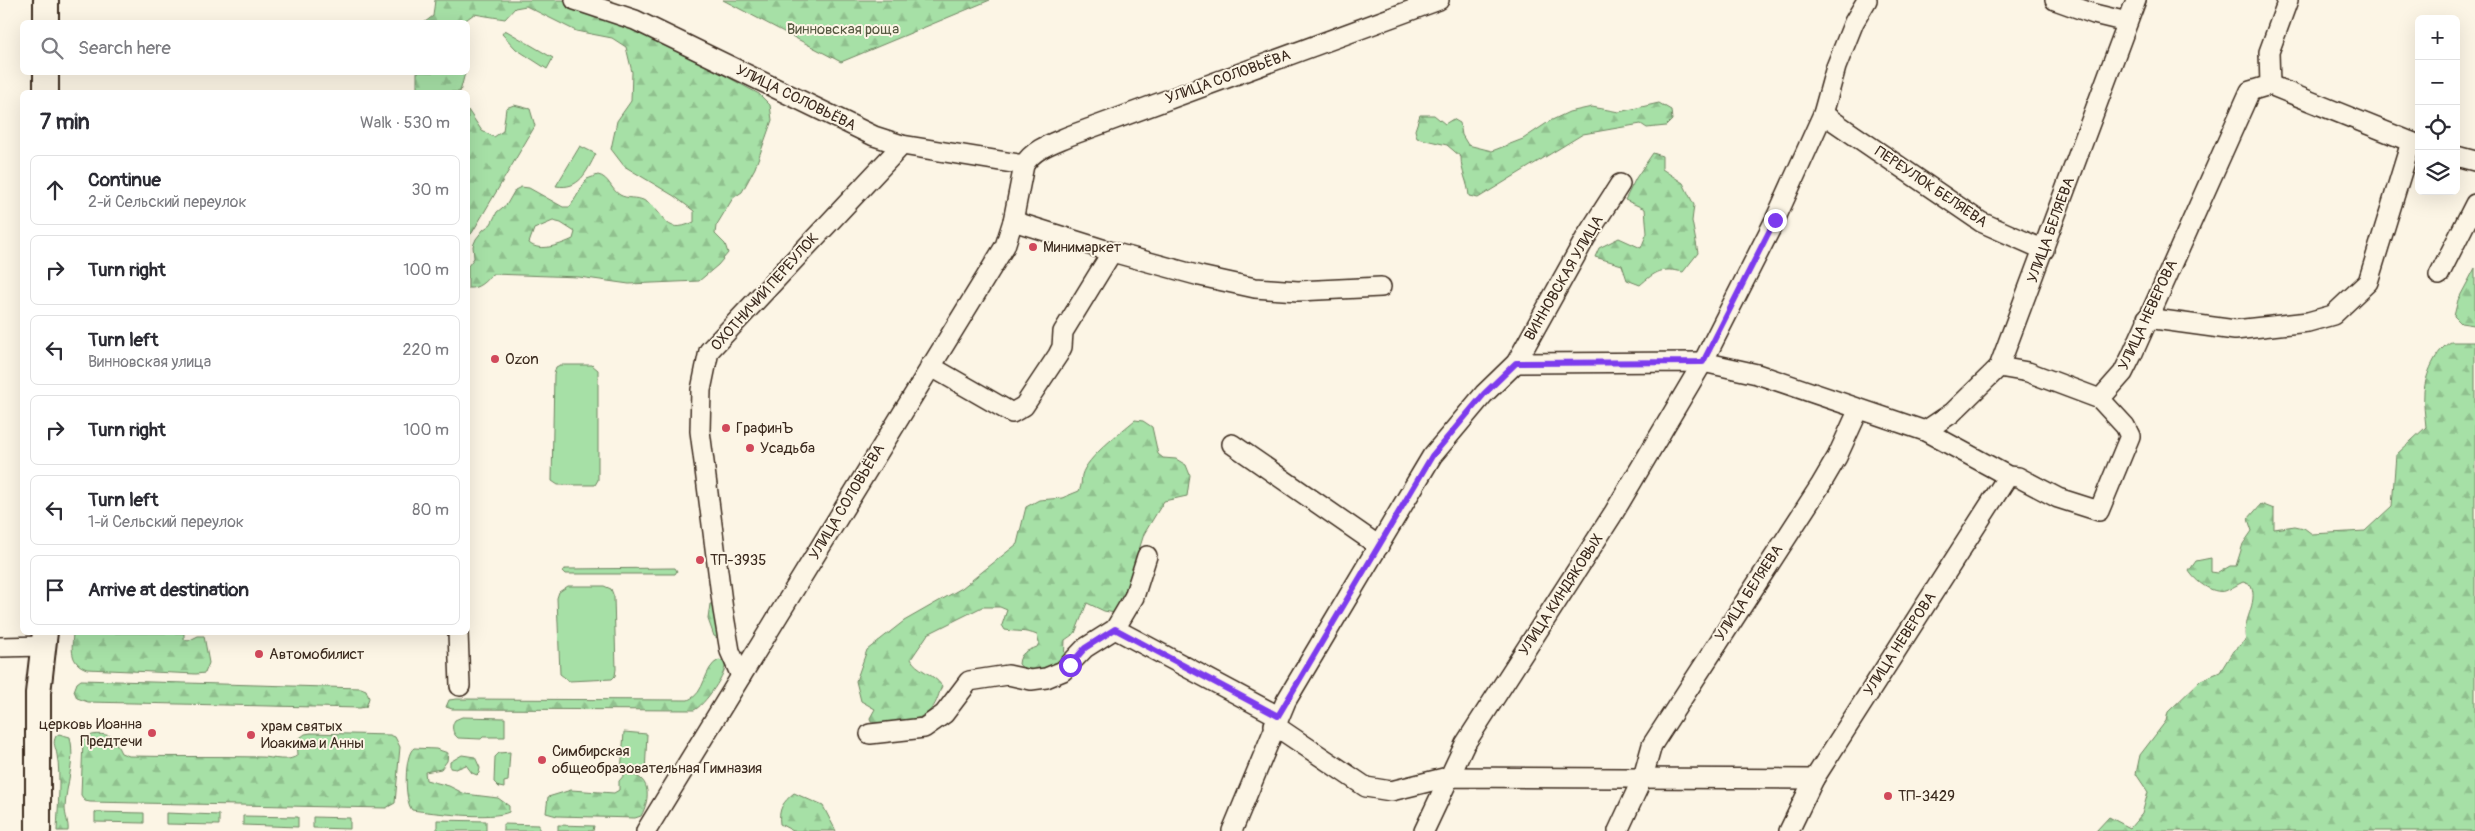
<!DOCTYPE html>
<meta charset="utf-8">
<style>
:root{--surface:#fff;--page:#f7f7f7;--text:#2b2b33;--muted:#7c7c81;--line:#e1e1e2}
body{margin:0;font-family:Pangolin,sans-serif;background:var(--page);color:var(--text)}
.controls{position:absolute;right:15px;top:15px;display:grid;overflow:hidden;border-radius:8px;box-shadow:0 5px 20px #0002}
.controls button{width:45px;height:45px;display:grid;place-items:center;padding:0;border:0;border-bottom:1px solid var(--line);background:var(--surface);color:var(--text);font:25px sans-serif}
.stop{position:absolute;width:15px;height:15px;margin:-11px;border:4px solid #7c3aed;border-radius:50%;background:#fff}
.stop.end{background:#7c3aed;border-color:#fff;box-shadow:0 1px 5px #0008}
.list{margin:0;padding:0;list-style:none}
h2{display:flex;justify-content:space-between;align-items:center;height:65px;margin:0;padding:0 20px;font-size:21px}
h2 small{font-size:16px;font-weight:400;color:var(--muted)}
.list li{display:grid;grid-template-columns:32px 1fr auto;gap:15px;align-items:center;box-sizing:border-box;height:70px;margin:0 10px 10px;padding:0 10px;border:1px solid var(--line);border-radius:8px}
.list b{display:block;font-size:19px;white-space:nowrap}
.list p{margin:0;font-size:16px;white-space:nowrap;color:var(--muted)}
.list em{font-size:16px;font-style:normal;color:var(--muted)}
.icon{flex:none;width:28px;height:28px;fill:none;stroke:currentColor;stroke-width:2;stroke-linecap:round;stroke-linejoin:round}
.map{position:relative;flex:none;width:2475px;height:831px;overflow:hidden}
.search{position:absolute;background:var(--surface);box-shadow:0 5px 20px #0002;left:20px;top:20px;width:450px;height:55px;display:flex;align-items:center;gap:12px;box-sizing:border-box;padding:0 18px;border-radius:8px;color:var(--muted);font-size:19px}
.panel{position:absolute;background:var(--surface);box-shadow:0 5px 20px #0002;left:20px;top:90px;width:450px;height:545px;border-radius:8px}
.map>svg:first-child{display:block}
</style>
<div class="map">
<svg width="2475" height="831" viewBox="0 0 2475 831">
<defs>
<pattern id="forest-firs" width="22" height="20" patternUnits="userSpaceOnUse" patternTransform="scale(1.25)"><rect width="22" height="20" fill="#a6e0a6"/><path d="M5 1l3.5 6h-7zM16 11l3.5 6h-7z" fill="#90c08e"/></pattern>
</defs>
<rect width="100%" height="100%" fill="#fcf5e5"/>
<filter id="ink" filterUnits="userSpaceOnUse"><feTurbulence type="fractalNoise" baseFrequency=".02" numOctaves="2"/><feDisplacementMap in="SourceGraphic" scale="10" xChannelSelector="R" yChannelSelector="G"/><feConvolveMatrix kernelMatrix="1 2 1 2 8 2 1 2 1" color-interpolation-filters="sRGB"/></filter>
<g filter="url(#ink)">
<g fill="#a6e0a6" stroke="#708562">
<polygon points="505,30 553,58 547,69 516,49 502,34"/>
<path d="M 580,146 L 596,154 C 586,172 580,190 556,186 Z"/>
<polygon points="560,365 592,365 598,370 598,480 595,485 558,485 552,481 554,374 556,367"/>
<polygon points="675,568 677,571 675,574 565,574 562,571 565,569"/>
<polygon points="568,586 604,586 611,589 614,597 616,669 615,676 612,679 569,681 560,674 557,598 559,592"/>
<path d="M 462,717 L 505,718 L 505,737 L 483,737 L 481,739 L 458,738 C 452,733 451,726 455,720 Z"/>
<polygon points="624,732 647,734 645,774 621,773"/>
<polygon points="510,752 508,781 504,782 504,788 499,787 494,782 495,757 499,753"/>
<polygon points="95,812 144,813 144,823 95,822"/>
<polygon points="166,813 219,815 219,825 166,824"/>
<polygon points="243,816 298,817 298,827 243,825"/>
<polygon points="313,817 350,818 350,829 313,828"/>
<polygon points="437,820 486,821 486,831 437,831"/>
<polygon points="503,824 539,825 539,831 503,831"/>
<polygon points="558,825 594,826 593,831 558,831"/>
</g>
<g fill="url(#forest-firs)" stroke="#708562" fill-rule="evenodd">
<path d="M 435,0 L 567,0 L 641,30 L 759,94 L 770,105 L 772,120 L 755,168 L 742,192 L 733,198 L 716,226 L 715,234 L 725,244 L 728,253 L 718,265 L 699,281 L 629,284 L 579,277 L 492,274 C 485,282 478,289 468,288 L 468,266 L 474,258 L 473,246 L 476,239 L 483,230 L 491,224 L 497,212 L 507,204 L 515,190 L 521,187 L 529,188 L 563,207 L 570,207 L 587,179 L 598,175 C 609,177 611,190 620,195 C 627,199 636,197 643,200 C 667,211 661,237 694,222 L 694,211 L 674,196 L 624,166 L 611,149 L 617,121 L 631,101 L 632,72 L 626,47 L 612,38 L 576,31 L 526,6 L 515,8 L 505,19 L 474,14 L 463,22 L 425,22 L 433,16 ZM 553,221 L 561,223 L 575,232 L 573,239 C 562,244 540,253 529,243 L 534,229 Z"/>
<polygon points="723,0 990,0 841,62"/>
<polygon points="417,73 417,72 465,73 460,92 417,92"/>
<path d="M 1659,103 L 1671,110 L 1672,120 L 1666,126 L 1647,128 L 1641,124 L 1583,134 L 1478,198 L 1469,196 C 1468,182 1461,172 1461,157 L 1447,145 L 1417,138 L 1415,130 L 1420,115 L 1434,115 L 1445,124 L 1453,119 L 1460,123 L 1462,135 L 1468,145 L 1492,151 L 1523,139 L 1550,121 L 1569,112 L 1592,107 L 1619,112 Z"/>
<polygon points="514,105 530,109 535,126 472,233 468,237 468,110 482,131 494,137 503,131 506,108"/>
<path d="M 1653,153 L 1662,156 L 1662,169 L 1683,183 L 1694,205 L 1692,221 L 1698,253 L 1683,272 C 1662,267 1656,271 1640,285 L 1627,280 L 1622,265 L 1595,257 L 1599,248 L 1619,238 L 1641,248 L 1647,233 L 1645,209 L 1625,200 L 1636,178 Z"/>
<polygon points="2475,268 2475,325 2474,325 2461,323 2454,316 2458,300"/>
<path d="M 2451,342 L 2475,342 L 2475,831 L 2096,831 L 2109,817 L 2130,828 L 2142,814 L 2148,792 L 2136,774 L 2140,755 L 2166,721 L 2168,712 L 2201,680 L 2220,672 L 2233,651 L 2246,640 C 2241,621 2259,604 2251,585 L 2243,582 C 2238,584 2231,589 2225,591 C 2212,594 2195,581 2189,571 L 2196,561 L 2211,558 L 2211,572 L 2218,573 L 2230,566 L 2236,566 L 2243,544 L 2252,531 L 2248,519 L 2261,504 L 2274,509 L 2274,529 L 2295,526 L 2304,528 L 2312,534 L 2365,531 L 2392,506 L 2396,455 L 2426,427 C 2425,416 2423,403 2424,392 C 2425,376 2436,349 2451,342 Z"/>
<path d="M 1135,420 L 1143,421 L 1152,427 L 1158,454 L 1163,458 L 1176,459 L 1186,465 L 1190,475 L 1187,496 L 1164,501 L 1144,534 L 1133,569 L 1131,593 L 1115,613 L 1104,611 L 1087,603 L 1075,633 L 1065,640 L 1064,664 L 1055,671 L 1025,671 L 1019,664 C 1020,652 1027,651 1037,647 L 1039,643 L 1037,635 C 1025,630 1017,632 1005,630 L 1002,625 L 1007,610 L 1000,607 L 982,607 L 928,634 L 911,659 C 916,670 933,673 942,686 C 939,692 937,703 932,708 C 918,725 891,723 871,722 L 870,718 L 875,709 L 861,701 L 856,681 L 867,650 L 904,621 L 962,588 L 1017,544 L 1026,507 L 1039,500 L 1062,498 L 1079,491 C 1082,485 1081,481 1082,475 C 1087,457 1121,432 1135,420 Z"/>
<polygon points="710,604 713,604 719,639 714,636 708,619"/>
<path d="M 73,633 L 184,633 L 184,639 L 188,641 L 198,636 L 204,636 L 209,663 L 205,673 L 196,674 L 87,669 C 69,663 72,649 73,633 Z"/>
<path d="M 719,660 L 725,662 C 729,671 703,707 694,710 L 452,709 L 446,707 L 449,700 L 457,699 L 688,700 C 706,694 703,667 719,660 Z"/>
<polygon points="81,680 361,688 366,690 369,698 366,707 360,708 88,702 77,698 74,691 77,683"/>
<path d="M 311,733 L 390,735 L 395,737 L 400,747 L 395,803 L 386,808 L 90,802 L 85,801 L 81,795 L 83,740 C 89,733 104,733 113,737 L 121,753 L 129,756 C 173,757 217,756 261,757 C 272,757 289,763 298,755 L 297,740 L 305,734 Z"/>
<path d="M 59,734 L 70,737 C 76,761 66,784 65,808 C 65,816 69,823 68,831 L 57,831 C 58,806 61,779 57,755 C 56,747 52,744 56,736 Z"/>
<path d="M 414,748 L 436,749 L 448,753 L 447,761 L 441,769 L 425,772 L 426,780 L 449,786 L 465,794 L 498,798 L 509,806 L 509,812 C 492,820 432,813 412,810 C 404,801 404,754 414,748 Z"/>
<polygon points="462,755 475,757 480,768 479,773 477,775 472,773 466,765 456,769 450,768 450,762"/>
<path d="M 625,774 C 651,774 651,798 641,816 L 635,818 L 557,816 L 546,813 L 548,797 L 571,790 L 614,793 L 619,790 L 619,781 Z"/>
<path d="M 794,793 L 823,806 L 836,831 L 793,831 L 780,824 C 778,809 783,802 794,793 Z"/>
</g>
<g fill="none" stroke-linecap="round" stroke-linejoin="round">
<defs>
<g id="minor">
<polyline points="575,0 635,20 874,136 902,145 1024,165"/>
<polyline points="2055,0 2094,14 2127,22"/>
<polyline points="2270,85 2419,145"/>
<polyline points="1823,114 1981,222 2044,250"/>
<polyline points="2456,156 2475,161"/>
<polyline points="1013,221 1112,252 1200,276 1255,288 1298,291 1381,287"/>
<polyline points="2439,275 2475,204"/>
<polyline points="2147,318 2235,330 2308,322 2333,315 2368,282 2411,142"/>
<polyline points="1516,363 1703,362 1757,374 1925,431 2008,476 2018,477 2058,498 2099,511 2130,436 2125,426 2100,399 2028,372 1999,367"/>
<polyline points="930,366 1012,413 1024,406 1058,355 1062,347 1063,332 1112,252"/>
<polyline points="2100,399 2123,373 2132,355 2250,91 2270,85 2269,52 2288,0"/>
<polyline points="1925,431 1952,413 1999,367 2136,0"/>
<polyline points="1232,444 1379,546"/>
<polyline points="1115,629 1278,716"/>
<polyline points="458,632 460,686"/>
<polyline points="0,647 44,646"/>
<polyline points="741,676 730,651 723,610 700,431 701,390 709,351 902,145"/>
<polyline points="1274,725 1366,787 1391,791 1448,777 1814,779"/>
<polyline points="870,734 924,728 944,714 969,681 1008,675 1031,680 1046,678 1063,671 1085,648 1115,629 1134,597 1147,556"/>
<path d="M 646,831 L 1005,246 L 1013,221 L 1024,165 C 1033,149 1053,143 1069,136 L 1439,0"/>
<polyline points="1232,831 1286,701 1432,456 1484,394 1516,363 1586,237 1620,184"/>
<polyline points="1424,831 1465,744 1613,514 1703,362 1775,220 1823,114 1836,67 1854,22 1867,0"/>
<polyline points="1618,831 1643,777 1652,745 1820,486 1837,457 1859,409"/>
<polyline points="1789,831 1814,779 2008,476"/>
</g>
<g id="major">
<polyline points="46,22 46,0"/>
<polyline points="46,72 46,92"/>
<polyline points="38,831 38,693 45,632"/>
</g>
</defs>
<use href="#minor" stroke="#3b2a1e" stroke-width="22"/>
<use href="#major" stroke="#3b2a1e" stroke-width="28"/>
<use href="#minor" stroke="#fcf5e5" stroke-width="19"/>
<use href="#major" stroke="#fcf5e5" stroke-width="24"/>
</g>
</g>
<g fill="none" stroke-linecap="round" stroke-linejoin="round" filter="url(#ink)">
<polyline stroke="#7c3aed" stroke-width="6" points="1070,665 1085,648 1115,629 1278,716 1432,456 1484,394 1516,363 1703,362 1775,220"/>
</g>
<g fill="#d1495b" stroke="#fcf5e5" stroke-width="2">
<circle cx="1033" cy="247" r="5"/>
<circle cx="495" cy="359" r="5"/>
<circle cx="726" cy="428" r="5"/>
<circle cx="750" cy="448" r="5"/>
<circle cx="700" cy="560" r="5"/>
<circle cx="259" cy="654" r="5"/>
<circle cx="152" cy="733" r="5"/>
<circle cx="251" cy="735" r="5"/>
<circle cx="542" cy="760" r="5"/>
<circle cx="1888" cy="796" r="5"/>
</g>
<g text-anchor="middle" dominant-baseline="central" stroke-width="4" stroke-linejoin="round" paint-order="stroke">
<g font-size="15" fill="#565840" stroke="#fcf5e5">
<text x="843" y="29">Винновская роща</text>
</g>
<g font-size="15" fill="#3b2a1e" stroke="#fcf5e5">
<text transform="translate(1228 77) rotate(-20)">УЛИЦА СОЛОВЬЁВА</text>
<text transform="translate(796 98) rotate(26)">УЛИЦА СОЛОВЬЁВА</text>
<text transform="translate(1931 187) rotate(34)">ПЕРЕУЛОК БЕЛЯЕВА</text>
<text transform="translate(2051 230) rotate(-70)">УЛИЦА БЕЛЯЕВА</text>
<text transform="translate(1564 278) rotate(-60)">ВИННОВСКАЯ УЛИЦА</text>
<text transform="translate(765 292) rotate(-48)">ОХОТНИЧИЙ ПЕРЕУЛОК</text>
<text transform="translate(2148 315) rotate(-65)">УЛИЦА НЕВЕРОВА</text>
<text transform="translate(847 502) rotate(-59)">УЛИЦА СОЛОВЬЁВА</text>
<text transform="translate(1749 593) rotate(-57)">УЛИЦА БЕЛЯЕВА</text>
<text transform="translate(1561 595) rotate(-57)">УЛИЦА КИНДЯКОВЫХ</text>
<text transform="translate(1900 644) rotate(-57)">УЛИЦА НЕВЕРОВА</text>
</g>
<g font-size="15" fill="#3b2a1e" stroke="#fcf5e5" text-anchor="start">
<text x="1043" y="247">Минимаркет</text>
<text x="505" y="359">Ozon</text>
<text x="736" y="428">ГрафинЪ</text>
<text x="760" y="448">Усадьба</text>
<text x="710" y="560">ТП-3935</text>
<text x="269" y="654">Автомобилист</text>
<text x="142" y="724" text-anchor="end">церковь Иоанна<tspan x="142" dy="17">Предтечи</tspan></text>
<text x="261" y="726">храм святых<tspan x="261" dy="17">Иоакима и Анны</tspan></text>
<text x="552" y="751">Симбирская<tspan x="552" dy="17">общеобразовательная Гимназия</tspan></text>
<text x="1898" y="796">ТП-3429</text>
</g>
</g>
</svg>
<div class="controls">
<button>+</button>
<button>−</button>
<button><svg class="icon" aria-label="locate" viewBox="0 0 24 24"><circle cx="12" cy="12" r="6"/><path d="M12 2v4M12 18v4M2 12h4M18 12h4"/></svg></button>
<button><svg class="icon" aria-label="layers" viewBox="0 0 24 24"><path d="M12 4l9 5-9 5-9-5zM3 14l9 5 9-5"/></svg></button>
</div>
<div class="stop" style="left:1070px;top:665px"></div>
<div class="stop end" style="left:1775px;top:220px"></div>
<div class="search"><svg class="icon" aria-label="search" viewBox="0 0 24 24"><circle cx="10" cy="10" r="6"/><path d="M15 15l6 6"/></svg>Search here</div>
<section class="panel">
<h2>7 min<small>Walk · 530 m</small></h2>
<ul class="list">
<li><svg class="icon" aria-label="ahead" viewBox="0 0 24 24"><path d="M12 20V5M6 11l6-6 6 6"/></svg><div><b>Continue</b><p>2-й Сельский переулок</p></div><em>30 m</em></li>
<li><svg class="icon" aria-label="right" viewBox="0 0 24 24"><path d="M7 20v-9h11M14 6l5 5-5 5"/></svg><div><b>Turn right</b></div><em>100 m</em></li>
<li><svg class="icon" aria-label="left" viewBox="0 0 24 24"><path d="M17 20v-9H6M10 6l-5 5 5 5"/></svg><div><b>Turn left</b><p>Винновская улица</p></div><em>220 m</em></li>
<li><svg class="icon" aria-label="right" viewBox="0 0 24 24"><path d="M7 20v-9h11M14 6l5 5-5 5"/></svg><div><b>Turn right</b></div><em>100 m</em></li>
<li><svg class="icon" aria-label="left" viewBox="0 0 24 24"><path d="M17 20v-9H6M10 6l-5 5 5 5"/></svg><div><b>Turn left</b><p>1-й Сельский переулок</p></div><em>80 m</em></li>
<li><svg class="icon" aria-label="arrive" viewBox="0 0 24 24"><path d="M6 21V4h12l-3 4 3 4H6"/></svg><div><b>Arrive at destination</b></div></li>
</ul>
</section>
</div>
